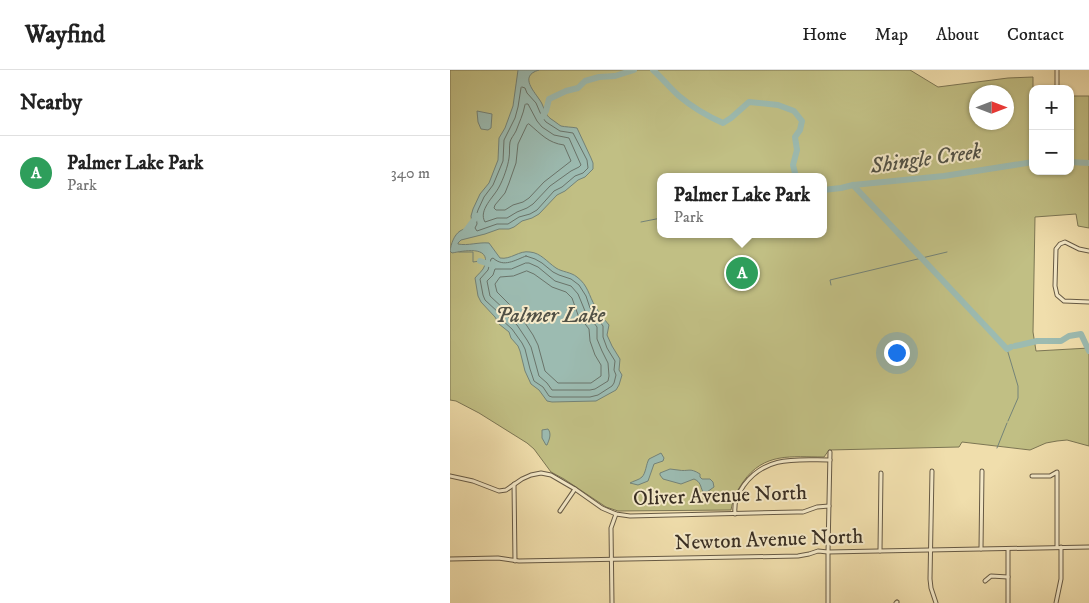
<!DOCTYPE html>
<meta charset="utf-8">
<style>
:root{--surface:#fff;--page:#f2f2f2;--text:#222;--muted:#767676;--line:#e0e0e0;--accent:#ea580c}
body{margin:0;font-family:"IM FELL DW Pica",serif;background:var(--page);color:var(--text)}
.controls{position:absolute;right:15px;top:15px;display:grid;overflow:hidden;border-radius:10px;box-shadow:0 1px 4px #0004}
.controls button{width:45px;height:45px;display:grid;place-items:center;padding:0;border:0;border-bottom:1px solid var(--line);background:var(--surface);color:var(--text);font:25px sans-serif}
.compass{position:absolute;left:519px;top:15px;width:45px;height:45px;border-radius:50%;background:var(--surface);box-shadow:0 1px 4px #0004;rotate:90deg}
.you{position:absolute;left:446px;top:282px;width:18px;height:18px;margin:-12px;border:4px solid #fff;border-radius:50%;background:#1a73e8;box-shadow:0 0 0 8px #1a73e833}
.badge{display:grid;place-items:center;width:32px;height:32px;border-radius:50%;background:var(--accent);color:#fff;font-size:16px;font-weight:700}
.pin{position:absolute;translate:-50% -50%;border:2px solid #fff;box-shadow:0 1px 5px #0006}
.popup{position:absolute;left:207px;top:103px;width:170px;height:65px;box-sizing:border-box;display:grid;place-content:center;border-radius:10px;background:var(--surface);filter:drop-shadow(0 1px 4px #0005);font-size:16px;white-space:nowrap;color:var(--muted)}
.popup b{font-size:19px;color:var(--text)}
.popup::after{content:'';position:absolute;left:50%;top:100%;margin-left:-10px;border:10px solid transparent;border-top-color:var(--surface)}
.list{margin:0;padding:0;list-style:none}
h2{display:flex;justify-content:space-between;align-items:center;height:65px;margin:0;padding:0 20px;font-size:21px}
h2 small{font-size:16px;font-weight:400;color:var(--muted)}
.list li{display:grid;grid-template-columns:32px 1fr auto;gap:15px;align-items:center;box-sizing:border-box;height:75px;padding:0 20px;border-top:1px solid var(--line)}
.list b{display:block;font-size:19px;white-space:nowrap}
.list p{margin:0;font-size:16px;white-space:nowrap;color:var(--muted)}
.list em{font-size:16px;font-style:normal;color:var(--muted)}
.map{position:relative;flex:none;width:639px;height:533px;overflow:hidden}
header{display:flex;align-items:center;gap:30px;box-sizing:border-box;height:70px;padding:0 25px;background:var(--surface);border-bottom:1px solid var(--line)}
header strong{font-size:24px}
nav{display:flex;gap:28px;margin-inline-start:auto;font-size:18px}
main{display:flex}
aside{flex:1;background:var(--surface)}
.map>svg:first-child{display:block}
</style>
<header>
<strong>Wayfind</strong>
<nav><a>Home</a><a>Map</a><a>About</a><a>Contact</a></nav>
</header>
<main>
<aside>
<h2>Nearby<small></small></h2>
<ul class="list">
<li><span class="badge" style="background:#2e9e5b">A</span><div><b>Palmer Lake Park</b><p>Park</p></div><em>340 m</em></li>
</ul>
</aside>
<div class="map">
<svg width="639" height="533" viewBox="0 0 639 533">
<rect width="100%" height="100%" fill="#f0deac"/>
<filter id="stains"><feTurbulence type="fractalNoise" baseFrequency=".004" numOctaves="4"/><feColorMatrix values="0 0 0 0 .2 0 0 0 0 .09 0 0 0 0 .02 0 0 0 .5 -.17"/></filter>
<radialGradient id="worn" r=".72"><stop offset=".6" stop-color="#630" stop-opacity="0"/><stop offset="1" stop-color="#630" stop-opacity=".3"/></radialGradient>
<path fill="#c1bf84" stroke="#7c7654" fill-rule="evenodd" d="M 0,0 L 460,0 L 488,17 L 558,8 L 583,7 L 583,101 L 620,101 L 620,26 L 639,26 L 639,158 L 628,156 L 626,144 L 585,147 L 583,262 L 586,281 L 639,278 L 639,376 L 617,370 L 607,371 L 596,373 L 580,380 L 512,372 L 509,377 L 379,380 L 374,387 C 341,387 314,382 293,412 C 286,422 283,429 281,440 L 168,441 L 156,437 L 114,409 L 101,402 L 84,379 L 77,373 L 29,343 L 6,331 L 0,330 ZM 526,22 L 556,22 L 556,52 L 526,52 ZM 211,107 L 373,107 L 373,164 L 211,164 Z"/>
<g fill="#9cbbb1" stroke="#748378">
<path d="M 68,0 L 89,0 C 68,6 85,22 91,32 C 94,37 95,45 101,49 C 103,50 109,55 111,56 C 115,57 122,57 127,58 L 141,88 L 143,93 L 143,99 L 135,107 L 128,110 L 115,121 L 107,125 L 89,144 L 82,148 L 72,151 L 64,157 L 59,159 L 49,159 L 35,164 L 11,170 L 8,173 L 8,174 C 18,176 28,172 39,173 L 50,188 C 61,190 69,180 80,182 C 91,183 97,192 106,198 C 112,202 121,202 127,207 C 138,215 139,226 145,236 C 149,243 154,249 159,255 L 157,265 L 162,276 L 170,289 L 169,300 L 172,305 L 169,315 L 166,320 L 146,331 L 102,332 L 97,331 L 89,320 L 81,314 L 75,301 L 70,281 L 68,276 L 61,268 L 59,262 L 49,254 L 45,247 L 31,232 L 28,226 L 25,208 C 28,204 33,201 35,195 C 40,175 13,181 2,183 L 0,181 C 1,174 4,165 10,161 C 15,158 16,160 22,154 L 21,146 L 23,139 L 30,124 L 39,113 L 48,90 L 49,68 L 55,58 L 63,36 Z"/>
<polygon points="27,41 42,44 41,58 38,60 31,59 28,52"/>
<path d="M 98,359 C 102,364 99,370 97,375 L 96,375 L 92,368 L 92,360 Z"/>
<path d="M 211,383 L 214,388 L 213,391 L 204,394 L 198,411 L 188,415 L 180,413 C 183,411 189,410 192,407 C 196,403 196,394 199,389 Z"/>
<path d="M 220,399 C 223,399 225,400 228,400 C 239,402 239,397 250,404 L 250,407 L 252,409 L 260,409 L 263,412 L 264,417 L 257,422 L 253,422 C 250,416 251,412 244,409 L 231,414 L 213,409 L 210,405 L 210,403 Z"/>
</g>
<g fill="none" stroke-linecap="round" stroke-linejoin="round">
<g stroke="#6a746a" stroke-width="1">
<polygon points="72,17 75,18 77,23 86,33 92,47 96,52 110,61 123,63 137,90 138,98 133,103 125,106 112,117 104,121 87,140 80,144 69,147 58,154 47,154 27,161 25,158 27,154 26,146 28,140 34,127 43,115 53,91 54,70 65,48 68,37 71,18"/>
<path d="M 76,34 L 78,34 L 87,51 L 92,57 L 104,65 L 119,68 L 131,95 L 129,97 L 121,101 L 100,116 L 83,134 L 77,138 L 67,142 L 57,148 L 47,148 L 35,152 C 28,140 44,127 49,117 C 53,110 58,96 59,88 C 60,83 59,77 60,72 C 61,68 64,65 66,61 C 69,53 73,45 75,35 Z"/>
<path d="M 79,54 C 91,64 98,73 114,75 L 121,91 L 94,112 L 79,128 L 73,132 L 63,135 L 55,140 L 46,140 L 44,138 L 45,135 L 55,123 L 59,113 L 66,93 L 68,74 L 77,55 Z"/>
<path d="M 76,186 L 85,189 L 92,193 L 103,202 L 109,205 L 121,209 L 129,215 L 136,226 L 140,238 L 153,256 L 153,267 L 157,278 L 165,291 L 164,300 L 166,305 L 164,313 L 162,316 L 148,325 L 140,327 L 102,327 L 99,326 L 93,317 L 84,311 L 80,299 L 75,279 L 72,273 L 62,259 L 52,250 L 49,243 L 35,230 L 33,225 L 30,209 L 38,200 L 41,189 L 43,188 C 54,198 65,190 76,186 Z"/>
<polygon points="76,193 79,193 88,197 105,211 121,216 128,224 135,241 147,257 147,269 152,281 158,293 159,306 158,311 145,319 140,320 102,320 97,313 89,306 81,277 77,270 67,255 57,246 54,239 40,226 37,211 43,205 45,199 61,199"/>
<polygon points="77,201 84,204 102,217 116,222 122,228 128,245 139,259 140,271 145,285 151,295 151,306 141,313 108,313 95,301 88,275 83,265 73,250 63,241 60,235 47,222 45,214 50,207 63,206"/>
</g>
<g stroke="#748378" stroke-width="1">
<polyline points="191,152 211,148"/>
<polyline points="9,182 23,182 23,192 30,191"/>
<polyline points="381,215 380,210 497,182"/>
<polyline points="557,279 568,316 568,328 558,351"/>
<polyline points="547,378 557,353"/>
</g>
<g stroke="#9cbbb1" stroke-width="6">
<path d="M 203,0 C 212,8 220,18 229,26 C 242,37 257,46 273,53 L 281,48 L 299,32 L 328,35 L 344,41 L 352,51 L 350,60 L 345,67 L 347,80 L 343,95 L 346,107"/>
<polyline points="91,48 96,41 99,29 116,21 128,18 135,11 149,7 165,6 184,0"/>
<polyline points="620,92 639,93"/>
<polyline points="403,115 557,279 561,277"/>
<polyline points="373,120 391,118 403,115 494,106 583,92"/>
<polyline points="14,163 27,146"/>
<polyline points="30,191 42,195"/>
<polyline points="565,276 570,275 587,271 611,271 619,266 631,264 639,281"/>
</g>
<defs>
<g id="street">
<polyline points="607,19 607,0"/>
<polyline points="639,181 629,179 615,172 610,174 606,179 605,216 607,225 614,231 639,232"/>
<polyline points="482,401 480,509 481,518 486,533"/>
<polyline points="0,406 23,411 49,421 56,420 72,409 81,405 91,403 101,405 125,419 152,438 166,444 180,446 347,442 353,442 367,437 379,436"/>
<polyline points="582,406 600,406 607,402 607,477"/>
<polyline points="64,414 65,491"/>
<polyline points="110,441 125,419"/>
<path d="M 285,444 C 284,430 287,426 294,415 C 316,385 347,390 380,390"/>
<polyline points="531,479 532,401"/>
<polyline points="430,481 431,403"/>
<polyline points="0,489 48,488 69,491 348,486 359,484 368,481 378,482 639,477"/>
<polyline points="535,511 541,506 558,507"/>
<polyline points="162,533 161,458 166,444"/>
<polyline points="378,533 378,482 380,382"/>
<polyline points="446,533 447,532"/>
<polyline points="558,533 558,479"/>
<polyline points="606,533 611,509 611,477"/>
</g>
</defs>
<use href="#street" stroke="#665a45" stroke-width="5"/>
<use href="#street" stroke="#f5eac9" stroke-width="3"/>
</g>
<g text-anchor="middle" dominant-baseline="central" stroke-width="4" stroke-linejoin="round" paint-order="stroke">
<g font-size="21" fill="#382e23" stroke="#f5eac9">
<text transform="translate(270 426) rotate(-2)">Oliver Avenue North</text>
<text transform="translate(319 470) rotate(-2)">Newton Avenue North</text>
</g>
<g font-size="22" font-style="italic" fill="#515146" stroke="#f5eac9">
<text transform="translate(476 89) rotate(-8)">Shingle Creek</text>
<text x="100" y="245">Palmer Lake</text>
</g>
</g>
<rect width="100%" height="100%" filter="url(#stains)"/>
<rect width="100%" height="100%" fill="url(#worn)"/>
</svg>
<div class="controls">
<button>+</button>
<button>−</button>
</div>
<svg class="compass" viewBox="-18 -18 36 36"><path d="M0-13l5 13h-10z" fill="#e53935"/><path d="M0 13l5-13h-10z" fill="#767676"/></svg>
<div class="you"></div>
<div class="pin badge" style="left:292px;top:203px;background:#2e9e5b">A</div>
<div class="popup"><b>Palmer Lake Park</b>Park</div>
</div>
</main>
